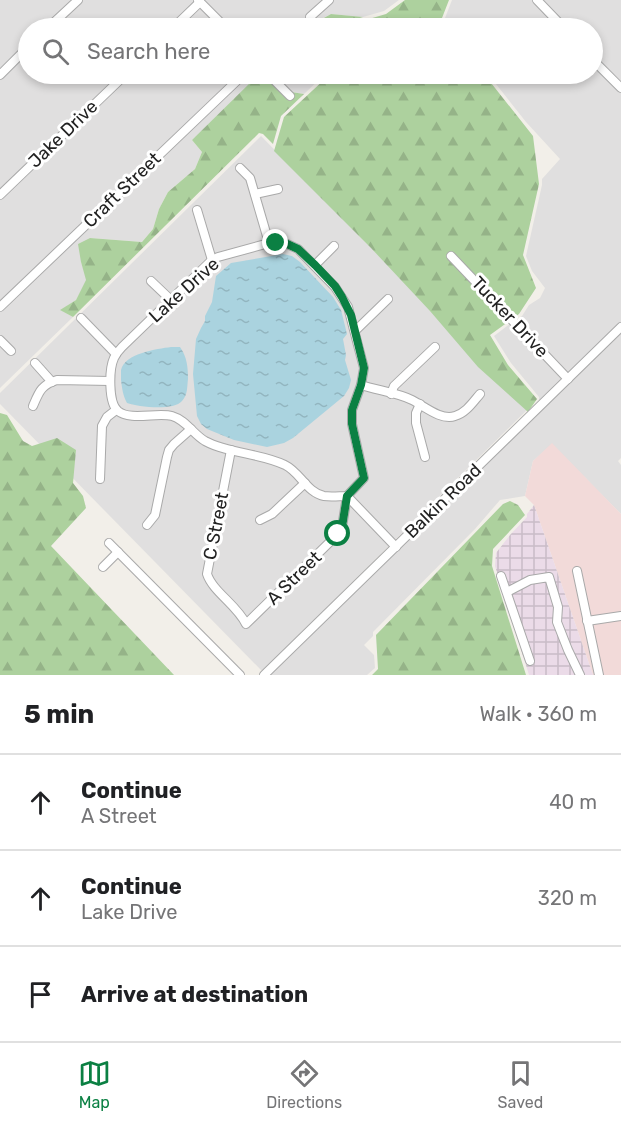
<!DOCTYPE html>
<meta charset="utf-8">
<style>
:root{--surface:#fff;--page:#f2f2f2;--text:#202124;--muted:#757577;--line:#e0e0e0;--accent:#0b8043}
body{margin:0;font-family:Rubik,sans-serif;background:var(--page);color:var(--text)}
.stop{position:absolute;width:18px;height:18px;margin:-14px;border:4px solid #0b8043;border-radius:50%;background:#fff}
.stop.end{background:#0b8043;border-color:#fff;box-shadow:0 2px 6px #0008}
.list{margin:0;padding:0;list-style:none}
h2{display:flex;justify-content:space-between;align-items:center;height:78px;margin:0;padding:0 24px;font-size:26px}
h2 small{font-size:20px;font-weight:400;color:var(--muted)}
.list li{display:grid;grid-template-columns:39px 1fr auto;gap:18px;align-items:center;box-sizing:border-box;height:96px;padding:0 24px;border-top:2px solid var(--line)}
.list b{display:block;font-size:22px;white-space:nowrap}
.list p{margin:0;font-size:20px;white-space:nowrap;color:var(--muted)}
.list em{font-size:20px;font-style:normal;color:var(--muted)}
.icon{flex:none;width:33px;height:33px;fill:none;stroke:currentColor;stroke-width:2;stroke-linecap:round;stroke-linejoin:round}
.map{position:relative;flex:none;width:621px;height:675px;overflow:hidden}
.search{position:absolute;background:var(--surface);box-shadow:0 3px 9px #0003;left:18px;right:18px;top:18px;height:66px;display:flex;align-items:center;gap:15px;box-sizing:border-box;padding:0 21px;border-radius:33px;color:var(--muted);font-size:22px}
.sheet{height:366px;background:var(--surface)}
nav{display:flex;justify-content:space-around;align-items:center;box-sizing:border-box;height:84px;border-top:2px solid var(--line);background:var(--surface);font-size:16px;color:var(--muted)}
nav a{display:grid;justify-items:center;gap:3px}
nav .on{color:var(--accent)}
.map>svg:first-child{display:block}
</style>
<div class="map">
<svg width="621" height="675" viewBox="0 0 621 675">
<defs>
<pattern id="industrial-grid" width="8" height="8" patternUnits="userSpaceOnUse" patternTransform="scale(1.5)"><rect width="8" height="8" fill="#ebdbe8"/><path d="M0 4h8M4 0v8" fill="none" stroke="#c9bcc7"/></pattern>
<pattern id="forest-firs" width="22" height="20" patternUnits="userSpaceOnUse" patternTransform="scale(1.5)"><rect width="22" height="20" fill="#add19e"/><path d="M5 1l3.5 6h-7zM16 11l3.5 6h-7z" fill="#95b388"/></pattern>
<pattern id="water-ripples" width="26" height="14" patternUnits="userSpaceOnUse" patternTransform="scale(1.5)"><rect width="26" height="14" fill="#aad3df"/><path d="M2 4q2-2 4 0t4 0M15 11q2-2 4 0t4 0" fill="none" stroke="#92b5bf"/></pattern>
</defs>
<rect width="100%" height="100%" fill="#f2efe9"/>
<g fill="#e0dfdf">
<polygon points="0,0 72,0 43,28 28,28 28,42 0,70"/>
<polygon points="83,0 194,0 195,1 167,28 53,28"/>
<polygon points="203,0 399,0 384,11 363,17 331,14 313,23 314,28 230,28"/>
<polygon points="452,0 532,0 560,28 453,28 445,18"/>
<polygon points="541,0 621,0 621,84 593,54 592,28 568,28"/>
<polygon points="200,7 221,28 178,28"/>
<polygon points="28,53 28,74 121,74 0,190 0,80"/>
<polygon points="593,63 621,93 621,322 568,374 516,320 522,316 529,305 540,298 545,288 532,271 526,256 542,185 542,179 560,159 526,122 488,74 592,74"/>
<polygon points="131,74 238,74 0,301 0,200"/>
<polygon points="249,74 264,74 276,86 265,81 192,140 202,152 195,169 168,192 159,209 153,229 142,242 90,238 81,262 87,280 76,300 61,310 73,317 0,388 0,345 11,356 15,352 0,336 0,312"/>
<polygon points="273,74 325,74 304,94 291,92"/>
<polygon points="261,136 529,408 262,671 0,404 0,393"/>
<polygon points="511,323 563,378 539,402 539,397 511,363 494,336"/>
<polygon points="621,332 621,458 618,461 621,465 621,514 552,444 533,461 525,496 500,500 475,529 373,632 373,636 364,645 374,655 375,668 367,675 270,675"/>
</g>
<polygon fill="#f2dad9" points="552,443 621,514 621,675 593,675 534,505 525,496 533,461"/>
<polygon fill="url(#industrial-grid)" points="534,505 593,675 529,675 495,566 496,553 510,535 527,517 527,514"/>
<g fill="url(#forest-firs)">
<polygon points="405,0 449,0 442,18 449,28 344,28 345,26 386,14"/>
<polygon points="331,14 363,17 344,23 341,28 314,28 313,24"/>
<polygon points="328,74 484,74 533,136 539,184 523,255 536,288 519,314 490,335 508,365 537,399 528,412 478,367 430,311 371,248 274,151 284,117 327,77"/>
<path d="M 252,81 C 272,80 276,86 290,100 L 294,96 L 291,92 L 304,94 L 281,116 L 273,144 L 263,134 L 259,133 L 73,317 L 60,310 L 76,300 L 86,280 L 81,262 L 78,244 L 90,238 L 142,242 L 153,229 L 159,209 L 168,192 L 195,169 L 202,152 L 192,140 Z"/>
<polygon points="0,413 7,415 23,441 32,446 57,438 76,450 73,483 83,496 86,508 51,546 174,675 0,675"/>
<polygon points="510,501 518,505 525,515 493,549 492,566 526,675 372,675 378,669 376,635 503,504"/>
</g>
<g fill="url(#water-ripples)">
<polygon points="283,254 292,256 300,262 333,297 341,310 347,334 343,339 346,355 345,360 351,380 349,388 344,396 293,438 284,443 267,447 234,440 207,429 201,424 197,416 193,374 196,339 201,328 205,321 205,316 212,302 216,276 231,263"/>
<path d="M 171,347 L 180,347 C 187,357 188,367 188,379 C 187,386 188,395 182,401 C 174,411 138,407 127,403 C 123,396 122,388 121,380 C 121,377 121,373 121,370 C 125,353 157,349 171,347 Z"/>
</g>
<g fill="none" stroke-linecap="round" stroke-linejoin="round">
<defs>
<g id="minor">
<polyline points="198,0 226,28"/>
<polyline points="537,0 564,28"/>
<polyline points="310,17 329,0"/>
<polyline points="48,28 78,0"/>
<polyline points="173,28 200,2"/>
<polyline points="592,59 621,88"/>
<polyline points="268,74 290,96"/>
<polyline points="0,75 28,47"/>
<polyline points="240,168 250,178 269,243"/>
<polyline points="255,194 278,189"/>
<polyline points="0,195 126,74"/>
<polyline points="197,210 212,260"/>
<path d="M 269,243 L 285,243 L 298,249 L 335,287 L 348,307 L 364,368 L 361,385 L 352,410 L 352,424 L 364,478 L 347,496 C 340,496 331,497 324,496 C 307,493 300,472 285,465 C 261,453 229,454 205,441 C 193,434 186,420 172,416 C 158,412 130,421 118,411 C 108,403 109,369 114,358 C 116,354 119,350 122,347 L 212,260 L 218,257 Z"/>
<polyline points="451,256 568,379"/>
<polyline points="315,265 334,246"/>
<polyline points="151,281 171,300"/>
<polyline points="0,307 244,74"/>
<polyline points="81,318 116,354"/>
<polyline points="355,331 388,299"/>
<polyline points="0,340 11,351"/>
<polyline points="35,363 52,382"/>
<path d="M 361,385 C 376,390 398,393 412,400 C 424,406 441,421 455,416 C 466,413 473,402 480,394"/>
<polyline points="391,394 394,386 435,347"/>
<polyline points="420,404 416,413 416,423 425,457"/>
<path d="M 33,406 C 39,392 41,385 57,380 L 110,381"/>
<path d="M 231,450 L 207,574 C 213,592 237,605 246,624 L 338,534 L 342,527 L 347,496"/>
<polyline points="100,479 102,426 107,417 116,410"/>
<polyline points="347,496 396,547"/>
<polyline points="260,520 272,514 305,483"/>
<polyline points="147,525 155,515 167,457 169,450 174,444 191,429"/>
<polyline points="109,543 240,675"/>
<polyline points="103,567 118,552"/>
<polyline points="577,571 599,675"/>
<polyline points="501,576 530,661"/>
<polyline points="507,592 530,580 549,577 558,607 557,622 568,650 580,675"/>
<polyline points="587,621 621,616"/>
<polyline points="264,675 621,327"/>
</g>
</defs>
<use href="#minor" stroke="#a9a9a9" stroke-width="10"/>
<use href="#minor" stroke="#fff" stroke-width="8"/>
</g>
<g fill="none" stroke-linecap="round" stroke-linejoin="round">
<polyline stroke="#0b8043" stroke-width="8" points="276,243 285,243 298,249 315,265 335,286 342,297 351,315 364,368 361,385 352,410 352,424 364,478 347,496 342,527 338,534"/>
</g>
<g text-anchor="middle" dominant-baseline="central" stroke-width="6" stroke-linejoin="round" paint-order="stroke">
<g font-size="18" fill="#222" stroke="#fff">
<text transform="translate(63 134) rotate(-44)">Jake Drive</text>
<text transform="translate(122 190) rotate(-44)">Craft Street</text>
<text transform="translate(184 290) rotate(-42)">Lake Drive</text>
<text transform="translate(510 317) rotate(47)">Tucker Drive</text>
<text transform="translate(443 501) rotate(-44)">Balkin Road</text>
<text transform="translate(216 526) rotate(-79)">C Street</text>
<text transform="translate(294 578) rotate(-44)">A Street</text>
</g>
</g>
</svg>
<div class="stop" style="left:338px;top:534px"></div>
<div class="stop end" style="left:276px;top:243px"></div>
<div class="search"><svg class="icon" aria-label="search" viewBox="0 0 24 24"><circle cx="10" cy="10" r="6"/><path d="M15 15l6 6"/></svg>Search here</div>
</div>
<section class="sheet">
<h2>5 min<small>Walk · 360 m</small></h2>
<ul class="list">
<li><svg class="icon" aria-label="ahead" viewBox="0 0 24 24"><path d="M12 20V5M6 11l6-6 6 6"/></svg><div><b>Continue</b><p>A Street</p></div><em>40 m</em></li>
<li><svg class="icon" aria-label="ahead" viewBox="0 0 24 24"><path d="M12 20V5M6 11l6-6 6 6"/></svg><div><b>Continue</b><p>Lake Drive</p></div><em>320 m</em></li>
<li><svg class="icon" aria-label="arrive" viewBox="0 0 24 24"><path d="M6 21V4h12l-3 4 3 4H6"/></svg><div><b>Arrive at destination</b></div></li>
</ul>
</section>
<nav>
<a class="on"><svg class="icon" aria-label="map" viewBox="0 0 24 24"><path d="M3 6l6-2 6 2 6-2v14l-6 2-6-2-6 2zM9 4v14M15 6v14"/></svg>Map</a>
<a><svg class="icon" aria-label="directions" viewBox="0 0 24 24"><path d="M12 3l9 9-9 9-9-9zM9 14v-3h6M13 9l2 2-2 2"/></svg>Directions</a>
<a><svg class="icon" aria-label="saved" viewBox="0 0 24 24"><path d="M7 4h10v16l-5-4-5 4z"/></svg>Saved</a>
</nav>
